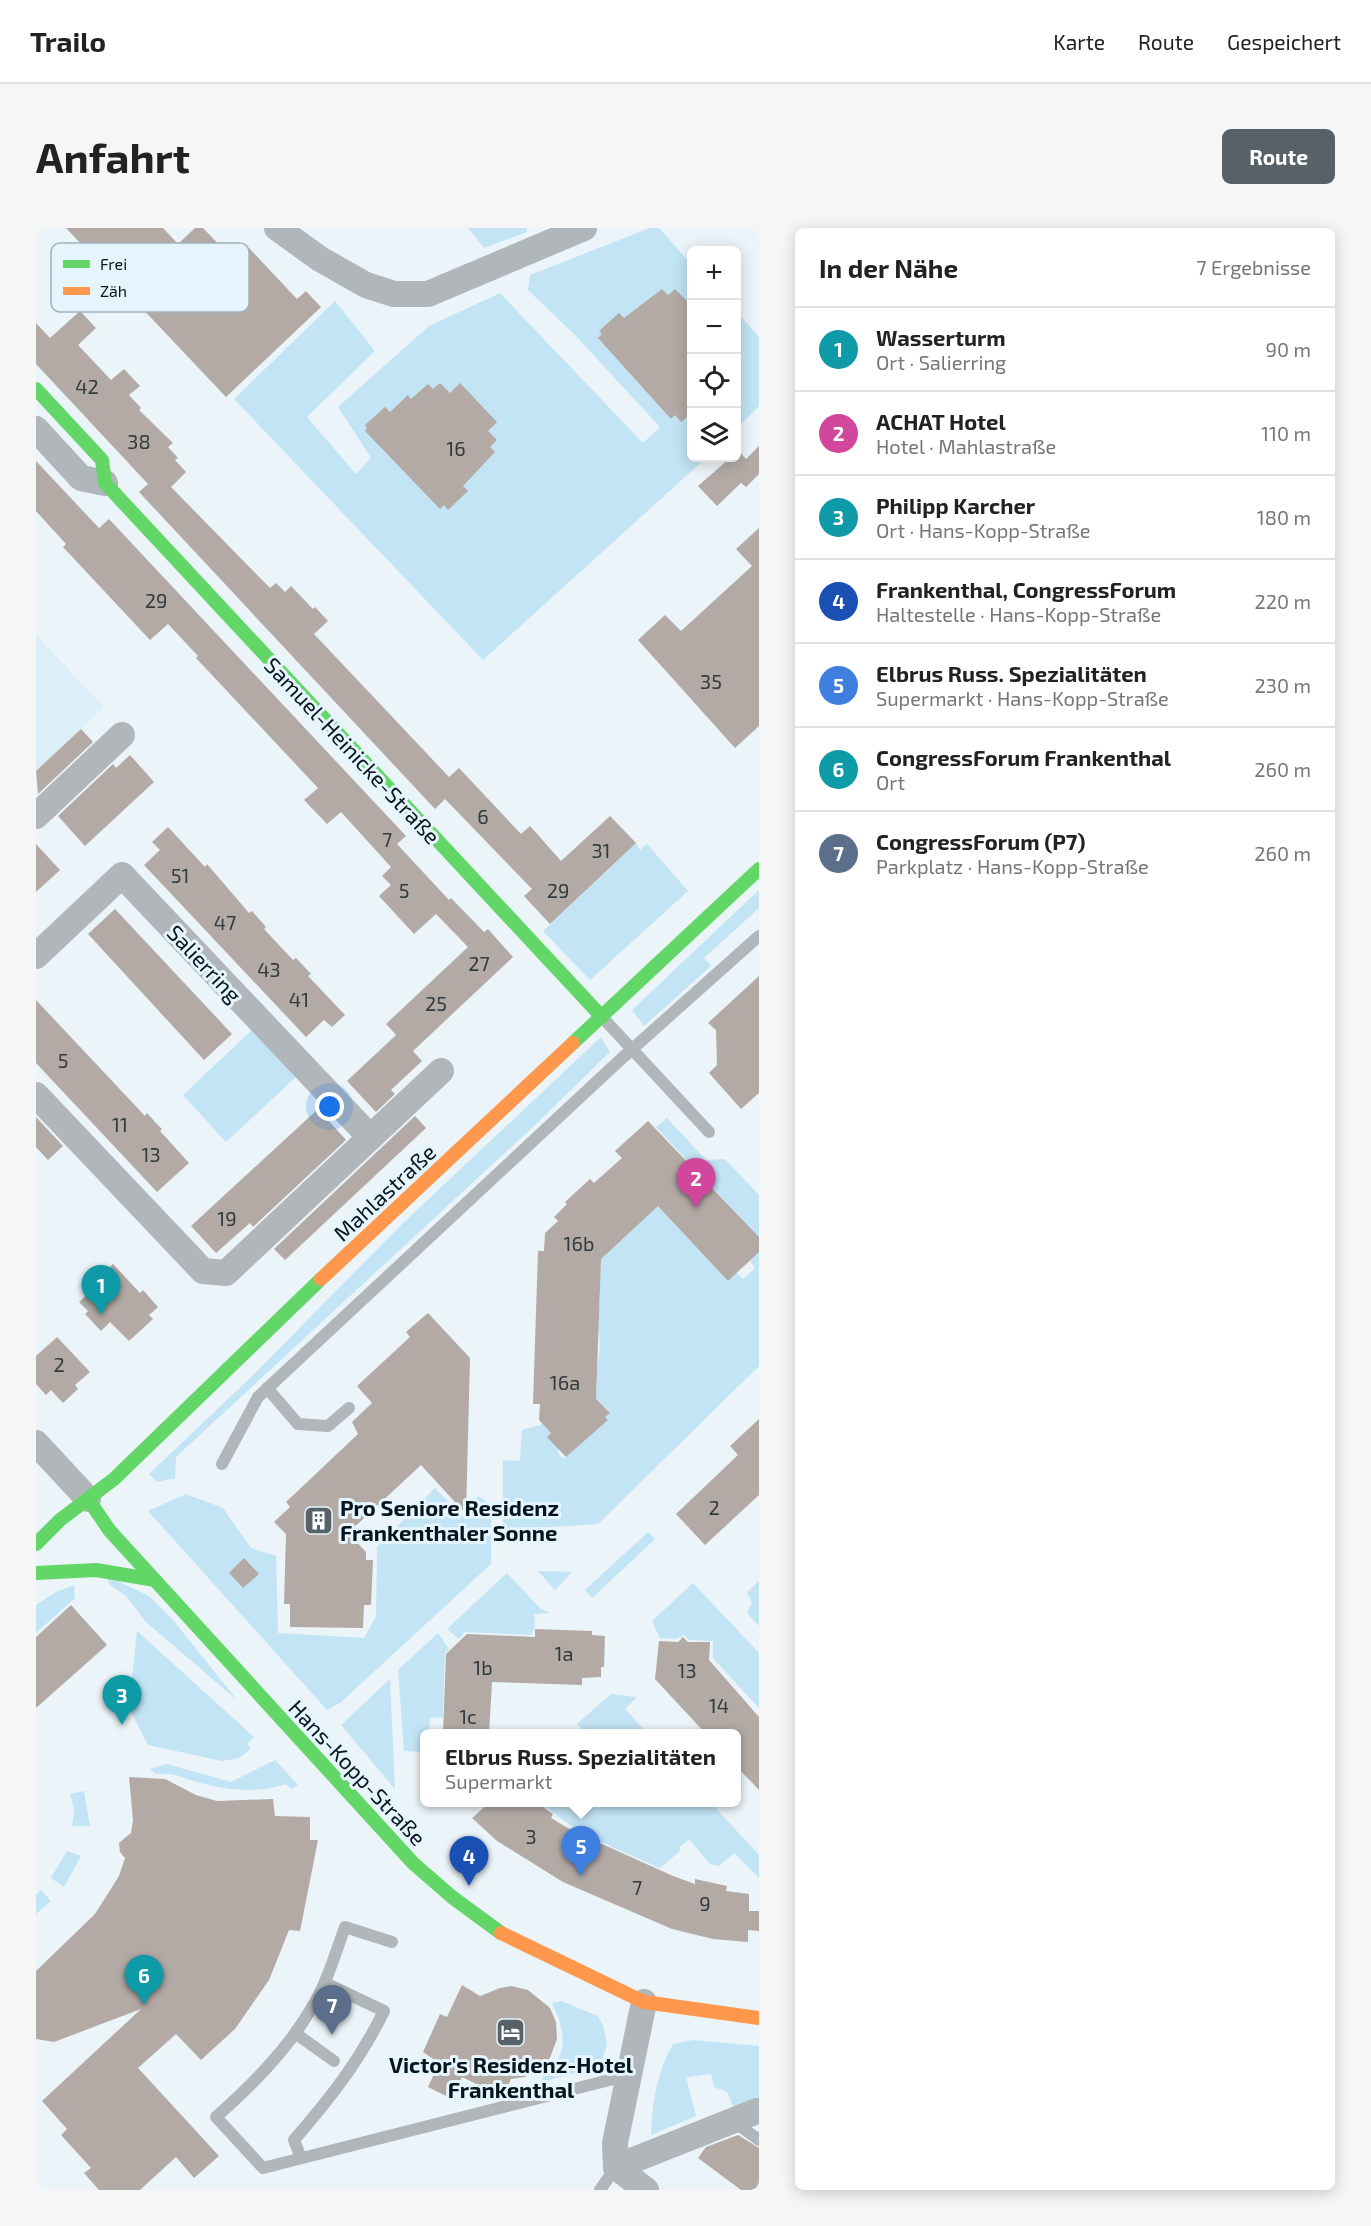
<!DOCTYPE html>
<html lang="de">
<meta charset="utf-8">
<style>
:root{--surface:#fff;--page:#f6f6f6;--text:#222;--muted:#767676;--line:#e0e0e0;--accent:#566268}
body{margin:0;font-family:"Exo 2",sans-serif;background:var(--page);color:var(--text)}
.controls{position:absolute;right:18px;top:18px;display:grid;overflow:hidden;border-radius:9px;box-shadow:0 3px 15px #0003}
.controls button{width:54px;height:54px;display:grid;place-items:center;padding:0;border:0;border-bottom:2px solid var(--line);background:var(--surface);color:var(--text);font:30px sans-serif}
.you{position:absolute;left:294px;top:879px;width:21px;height:21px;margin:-15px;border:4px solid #fff;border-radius:50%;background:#1a73e8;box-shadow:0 0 0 9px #1a73e833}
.badge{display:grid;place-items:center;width:39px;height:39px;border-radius:50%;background:var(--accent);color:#fff;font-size:20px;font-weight:700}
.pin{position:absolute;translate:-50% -50px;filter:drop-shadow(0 2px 3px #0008)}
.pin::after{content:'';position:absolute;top:32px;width:21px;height:18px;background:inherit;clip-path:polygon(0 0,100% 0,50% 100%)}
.popup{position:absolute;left:384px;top:1501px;width:321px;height:78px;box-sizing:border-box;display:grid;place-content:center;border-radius:9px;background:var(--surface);filter:drop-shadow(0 2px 4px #0005);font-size:20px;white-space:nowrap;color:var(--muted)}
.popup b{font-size:22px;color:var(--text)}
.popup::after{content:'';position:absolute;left:50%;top:100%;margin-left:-12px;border:12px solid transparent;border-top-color:var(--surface)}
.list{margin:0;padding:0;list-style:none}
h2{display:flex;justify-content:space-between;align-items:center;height:78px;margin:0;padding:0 24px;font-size:26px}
h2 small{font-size:20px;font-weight:400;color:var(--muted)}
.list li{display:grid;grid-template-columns:39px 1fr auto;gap:18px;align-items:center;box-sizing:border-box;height:84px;padding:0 24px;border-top:2px solid var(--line)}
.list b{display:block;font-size:22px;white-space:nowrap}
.list p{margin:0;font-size:20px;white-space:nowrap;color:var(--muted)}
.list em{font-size:20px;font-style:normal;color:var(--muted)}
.icon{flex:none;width:33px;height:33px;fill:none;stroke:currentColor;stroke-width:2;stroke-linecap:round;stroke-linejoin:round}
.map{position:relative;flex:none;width:723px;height:1962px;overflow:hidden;border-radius:9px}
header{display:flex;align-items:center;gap:36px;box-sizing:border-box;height:84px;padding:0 30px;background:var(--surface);border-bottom:2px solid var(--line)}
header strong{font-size:28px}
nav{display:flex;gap:33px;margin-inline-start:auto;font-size:21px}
.intro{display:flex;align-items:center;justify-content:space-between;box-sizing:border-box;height:144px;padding:0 36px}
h1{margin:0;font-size:42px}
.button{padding:15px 27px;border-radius:9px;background:var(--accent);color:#fff;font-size:21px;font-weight:700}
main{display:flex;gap:36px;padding:0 36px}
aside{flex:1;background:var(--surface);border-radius:9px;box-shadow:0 3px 15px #0003}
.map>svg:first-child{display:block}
</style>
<header>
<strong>Trailo</strong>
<nav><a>Karte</a><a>Route</a><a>Gespeichert</a></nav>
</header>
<div class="intro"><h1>Anfahrt</h1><a class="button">Route</a></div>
<main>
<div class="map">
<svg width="723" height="1962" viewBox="0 0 723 1962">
<rect width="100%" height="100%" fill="#ebf4f8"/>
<polygon fill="#dceff9" points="0,407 68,479 0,543"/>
<g fill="#c2e4f5">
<polygon points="432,0 490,0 491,4 448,20"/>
<polygon points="614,0 623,0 655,36 656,230 670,230 447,432 198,171 299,73 339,123 271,189 320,246 335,230 302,179 393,98 464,65 607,215 624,199 539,107 492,62 494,47"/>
<polygon points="701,84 723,109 723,178 701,200"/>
<polygon points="600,615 604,622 611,616 652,663 554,752 507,703"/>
<polygon points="723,662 723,680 668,730 675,738 608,798 596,782"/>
<polygon points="217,801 260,849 190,914 147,867"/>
<polygon points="565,809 574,824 500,896 140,1229 139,1250 121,1254 113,1246 214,1150 366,996"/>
<polygon points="631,890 670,932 689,931 723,967 723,1009 620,899"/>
<path d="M 617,972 L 692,1053 L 701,1045 L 707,1051 L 719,1040 L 714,1033 L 723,1024 L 723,1138 L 562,1296 L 467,1302 L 467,1232 L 484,1233 L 486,1202 L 507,1196 L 515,1205 L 511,1209 L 525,1220 L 521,1224 L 528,1231 L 572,1192 L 569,1189 L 573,1184 L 560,1171 L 561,1152 L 555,1151 C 568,1134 564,1097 558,1076 L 564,1076 L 564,1058 L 559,1050 L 564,1050 L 565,1031 Z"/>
<polygon points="399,1260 428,1289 442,1268 455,1276 455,1336 304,1475 291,1482 112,1283 150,1266 187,1280 215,1320 240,1328 242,1405 328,1410 340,1388 341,1319"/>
<polygon points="612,1304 619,1311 556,1370 549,1362"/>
<polygon points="502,1343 536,1344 519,1362"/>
<polygon points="471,1345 505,1381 515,1385 498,1386 499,1399 495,1407 428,1404 423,1411 411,1401"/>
<polygon points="71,1348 113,1368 137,1392 201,1472 110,1394 90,1368 73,1356"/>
<polygon points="723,1353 723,1398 711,1385 716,1375 711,1364"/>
<polygon points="657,1355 723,1425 723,1480 677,1430 677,1413 653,1412 648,1407 640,1411 624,1410 616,1393"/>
<polygon points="38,1357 39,1370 0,1405 0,1377 20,1364"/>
<polygon points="101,1403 218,1509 211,1516 215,1521 203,1530 186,1533 112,1517 93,1480"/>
<polygon points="402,1405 413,1421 409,1425 407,1489 394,1490 393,1505 389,1506 389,1524 368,1523 362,1442"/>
<polygon points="354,1451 359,1561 305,1497"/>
<polygon points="575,1466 601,1469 589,1481 611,1505 550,1505 541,1496"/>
<path d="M 239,1532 L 262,1557 L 256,1561 L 250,1556 C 221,1566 190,1562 161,1554 C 147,1550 134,1544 120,1546 L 114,1541 L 131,1536 L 195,1554 Z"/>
<polygon points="48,1563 54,1598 36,1598 38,1581 34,1566"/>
<path d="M 512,1575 L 675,1575 L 723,1627 L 723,1650 L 698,1625 L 683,1638 L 674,1636 L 653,1611 L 644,1619 L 644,1623 L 624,1640 C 585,1622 542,1608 510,1578 Z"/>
<polygon points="31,1623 45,1628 28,1659 15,1650"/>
<polygon points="5,1662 15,1673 0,1686 0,1667"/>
<path d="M 525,1773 L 562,1788 L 568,1800 L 571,1818 L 566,1831 L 556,1840 L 506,1854 C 507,1842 516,1840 522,1831 C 532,1814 524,1791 516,1775 Z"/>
<path d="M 657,1812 L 723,1818 L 723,1874 L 699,1883 L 691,1864 L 678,1859 L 675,1846 L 650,1849 L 660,1888 L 615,1907 C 616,1874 621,1844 637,1816 Z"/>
</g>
<g fill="#b3aaa6">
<polygon points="30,0 127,0 142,16 159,0 167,0 199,33 213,20 261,71 270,63 285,79 190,169"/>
<polygon points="626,61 632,67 639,61 656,78 656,185 645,194 639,187 635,191 562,110 566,106 563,103 583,85 588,90"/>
<polygon points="44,83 60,100 42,117 75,152 88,141 104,158 93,167 105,180 103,182 137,215 132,219 142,230 139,232 150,244 135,259 234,360 240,355 249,364 255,358 277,381 279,379 292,393 278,406 413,549 423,540 485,606 494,598 525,633 574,588 600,615 514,696 488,668 496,661 409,571 399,581 103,264 112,256 0,136 0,95 14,110"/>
<polygon points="404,155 414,165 424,155 461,194 452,203 461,212 454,219 459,224 427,258 432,263 412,282 408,277 404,281 329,203 331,200 329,197 349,179 354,184 372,167 375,171 392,156 397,161"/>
<polygon points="723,218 723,246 710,259 705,255 681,278 662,258 694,230 700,230 702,222 710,231"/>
<polygon points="0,233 63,300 73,291 370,608 361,616 413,672 415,670 448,704 452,701 477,729 377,823 386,833 355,862 359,866 340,884 311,853 360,807 350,796 432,719 400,686 378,706 343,668 355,657 346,648 355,639 305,584 291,596 268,572 282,560 160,430 162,428 132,396 114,412 27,319 30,316 0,283"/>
<polygon points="723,300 723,498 699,520 602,412 629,387 645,403 716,338 700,321"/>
<polygon points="45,501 57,514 2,566 0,543"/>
<polygon points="94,527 118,554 49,618 22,588 77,536 80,540"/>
<polygon points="132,599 169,639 171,636 213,685 216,683 230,699 228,701 257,732 260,730 275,746 272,748 309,787 296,799 288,792 270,809 108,637 124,622 116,614"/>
<polygon points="0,616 24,642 0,664"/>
<polygon points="79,681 196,806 168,832 52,706"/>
<polygon points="723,748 723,865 705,881 673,845 681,837 680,802 672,795"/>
<polygon points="0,772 109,888 111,885 119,894 126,901 124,903 153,935 121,964 0,835"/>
<polygon points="282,881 310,912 217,999 214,995 180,1025 155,998"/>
<polygon points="379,888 390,900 249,1032 238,1021"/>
<polygon points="0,889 27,918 12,932 0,919"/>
<polygon points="612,893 723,1009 723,1024 692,1053 622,978 565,1031 560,1171 574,1185 569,1189 572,1192 530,1229 511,1209 515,1205 503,1192 504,1176 497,1176 502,1023 508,1023 509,1005 522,993 518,989 531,976 529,974 554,951 558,955 586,930 579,923"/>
<polygon points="77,1036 104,1065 107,1062 122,1079 113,1087 117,1091 93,1113 74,1094 65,1103 49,1086 52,1083 43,1074 66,1053 63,1050"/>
<polygon points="392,1085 434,1130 430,1286 385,1237 312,1305 330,1324 330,1332 337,1332 335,1377 328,1377 327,1400 254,1399 254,1376 248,1376 250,1306 238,1294 254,1279 250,1274 322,1206 316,1194 336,1175 321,1158 374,1109 370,1104"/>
<polygon points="21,1109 54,1144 39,1157 42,1161 27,1175 15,1162 10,1167 0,1156 0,1128"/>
<polygon points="723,1191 723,1267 669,1317 640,1286 702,1227 694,1218"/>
<polygon points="208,1330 223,1346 207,1360 193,1345"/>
<polygon points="35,1377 71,1417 0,1480 0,1409"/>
<polygon points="499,1401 556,1403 556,1407 569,1408 568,1439 565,1439 565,1449 546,1450 546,1457 456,1454 453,1506 407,1506 410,1426 431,1406 499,1409"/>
<polygon points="647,1409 652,1414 674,1414 673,1432 723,1489 723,1562 701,1539 701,1506 670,1506 619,1451 623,1413 642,1414"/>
<polygon points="93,1549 129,1551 160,1567 181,1573 237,1571 239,1588 274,1589 274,1612 282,1612 264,1703 253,1702 233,1752 199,1801 165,1832 140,1806 102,1840 183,1928 158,1950 140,1929 104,1962 63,1962 48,1945 55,1940 25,1907 31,1901 6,1873 105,1781 18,1814 0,1811 0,1743 59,1686 83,1648 89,1630 84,1624 83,1615 95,1605 97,1592"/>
<polygon points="453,1575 501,1575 517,1586 515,1590 535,1602 637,1648 659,1656 659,1651 691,1658 690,1663 713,1666 713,1683 723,1683 723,1703 712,1702 712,1714 677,1711 636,1701 527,1654 461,1613 436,1590"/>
<polygon points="426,1757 444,1768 464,1760 475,1758 492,1762 514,1780 520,1794 521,1811 514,1830 503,1841 489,1849 475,1851 470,1862 463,1860 455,1863 426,1849 416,1871 392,1859 403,1835 387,1824 404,1786 411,1789"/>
<polygon points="702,1907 723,1920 723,1962 705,1962 662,1930 670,1919"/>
</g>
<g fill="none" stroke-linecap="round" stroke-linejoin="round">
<g stroke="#b0b6b9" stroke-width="12">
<polyline points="566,789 673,904"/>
<polyline points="231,1160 262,1196 292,1198 313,1180"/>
<polyline points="186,1236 222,1169 584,832 723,708"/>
<path d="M 356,1714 L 309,1699 C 299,1726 291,1755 275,1781 C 251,1822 216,1857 180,1889 L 227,1940 L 593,1847"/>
<polyline points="259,1805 298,1833"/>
<polyline points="697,1893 723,1912"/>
<path d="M 265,1930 L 258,1912 C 295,1869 323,1834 348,1783 L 289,1755"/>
<polyline points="564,1962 580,1939"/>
</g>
<g stroke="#b0b6b9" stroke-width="26">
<polyline points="241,0 284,31 330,57 358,66 392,66 548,0"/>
<polyline points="0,201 45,250 69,255"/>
<polyline points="0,588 86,507"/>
<polyline points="0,728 86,647 334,909"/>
<polyline points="0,867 167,1043 190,1045 405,843"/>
<polyline points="0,1215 52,1271"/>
<polyline points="580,1939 579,1915 608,1774"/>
<polyline points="580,1939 721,1883"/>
<polyline points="580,1939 610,1962"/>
</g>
<g stroke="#63d668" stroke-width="14">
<polyline points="0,161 66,232 69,255 566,789"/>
<polyline points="537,815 723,641"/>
<polyline points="52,1271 74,1303 377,1635 416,1669 465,1705"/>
<polyline points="0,1316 24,1292 78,1251 285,1051"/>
<polyline points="0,1345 60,1342 119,1352"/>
</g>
<g stroke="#ff974d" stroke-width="14">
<polyline points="285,1051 537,815"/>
<polyline points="465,1705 608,1774 723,1790"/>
</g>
</g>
<defs>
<symbol id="building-square" viewBox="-11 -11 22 22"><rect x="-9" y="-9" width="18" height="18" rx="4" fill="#566268" stroke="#e6f5fd"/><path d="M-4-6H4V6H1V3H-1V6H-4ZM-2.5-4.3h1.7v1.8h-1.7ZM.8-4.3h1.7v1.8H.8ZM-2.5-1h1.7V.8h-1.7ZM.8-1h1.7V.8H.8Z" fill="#fff"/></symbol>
<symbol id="hotel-square" viewBox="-11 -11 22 22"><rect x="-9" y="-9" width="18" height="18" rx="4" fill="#566268" stroke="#e6f5fd"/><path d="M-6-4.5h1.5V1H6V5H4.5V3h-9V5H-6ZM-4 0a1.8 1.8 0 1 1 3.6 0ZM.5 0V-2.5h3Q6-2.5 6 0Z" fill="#fff"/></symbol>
</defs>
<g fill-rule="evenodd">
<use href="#building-square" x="266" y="1276" width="33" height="33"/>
<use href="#hotel-square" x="458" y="1788" width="33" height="33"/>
</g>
<g text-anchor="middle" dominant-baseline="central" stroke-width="6" stroke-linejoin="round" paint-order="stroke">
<g font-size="20" fill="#313a3e">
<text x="51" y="158">42</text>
<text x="103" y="213">38</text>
<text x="420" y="220">16</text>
<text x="120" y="372">29</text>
<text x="675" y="453">35</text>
<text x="447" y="588">6</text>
<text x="351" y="611">7</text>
<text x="565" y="622">31</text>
<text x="144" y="647">51</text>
<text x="368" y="662">5</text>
<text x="522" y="662">29</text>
<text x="189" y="694">47</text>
<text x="443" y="735">27</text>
<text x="233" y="741">43</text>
<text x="263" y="771">41</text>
<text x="400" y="775">25</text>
<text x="27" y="832">5</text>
<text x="84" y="896">11</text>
<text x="115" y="926">13</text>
<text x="191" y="990">19</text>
<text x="543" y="1015">16b</text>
<text x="23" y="1136">2</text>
<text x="529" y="1154">16a</text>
<text x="678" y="1279">2</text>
<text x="528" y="1425">1a</text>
<text x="447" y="1439">1b</text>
<text x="651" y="1442">13</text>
<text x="683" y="1477">14</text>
<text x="432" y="1488">1c</text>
<text x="495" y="1608">3</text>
<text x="601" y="1659">7</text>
<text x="669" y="1675">9</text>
</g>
<g font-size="22" fill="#06141b" stroke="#e6f5fd">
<text transform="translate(317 522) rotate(47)">Samuel-Heinicke-Straße</text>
<text transform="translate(169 735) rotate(47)">Salierring</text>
<text transform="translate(348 964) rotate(-43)">Mahlastraße</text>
<text transform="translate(322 1544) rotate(47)">Hans-Kopp-Straße</text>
</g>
<g font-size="22" font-weight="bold" fill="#06141b" stroke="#e6f5fd" text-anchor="start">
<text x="304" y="1279">Pro Seniore Residenz<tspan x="304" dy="25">Frankenthaler Sonne</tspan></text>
<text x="475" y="1836" text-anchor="middle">Victor's Residenz-Hotel<tspan x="475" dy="25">Frankenthal</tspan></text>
</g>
</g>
<rect x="15" y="15" width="198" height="69" rx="9" fill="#e6f5fd" stroke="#a3b2b9" stroke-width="1.5"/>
<rect x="27" y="32" width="27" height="8" fill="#63d668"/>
<rect x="27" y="59" width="27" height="8" fill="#ff974d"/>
<g font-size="16" fill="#06141b">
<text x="64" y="42">Frei</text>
<text x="64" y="69">Zäh</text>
</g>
</svg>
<div class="controls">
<button>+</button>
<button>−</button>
<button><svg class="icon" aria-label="locate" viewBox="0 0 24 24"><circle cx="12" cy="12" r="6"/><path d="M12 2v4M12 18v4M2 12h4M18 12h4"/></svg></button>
<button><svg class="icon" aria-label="layers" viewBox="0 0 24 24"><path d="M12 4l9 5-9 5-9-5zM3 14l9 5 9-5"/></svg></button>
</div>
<div class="you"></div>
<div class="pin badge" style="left:65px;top:1087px;background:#0f9aa8">1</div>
<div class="pin badge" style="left:660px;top:980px;background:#d1479c">2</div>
<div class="pin badge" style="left:86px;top:1497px;background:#0f9aa8">3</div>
<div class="pin badge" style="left:433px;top:1658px;background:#1a4fb4">4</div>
<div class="pin badge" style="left:545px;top:1648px;background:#3f7fe0">5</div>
<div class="popup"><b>Elbrus Russ. Spezialitäten</b>Supermarkt</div>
<div class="pin badge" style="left:108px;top:1777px;background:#0f9aa8">6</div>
<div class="pin badge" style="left:296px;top:1807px;background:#5c6f8a">7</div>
</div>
<aside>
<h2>In der Nähe<small>7 Ergebnisse</small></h2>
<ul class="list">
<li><span class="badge" style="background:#0f9aa8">1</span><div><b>Wasserturm</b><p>Ort · Salierring</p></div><em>90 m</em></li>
<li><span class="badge" style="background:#d1479c">2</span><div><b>ACHAT Hotel</b><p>Hotel · Mahlastraße</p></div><em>110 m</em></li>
<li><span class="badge" style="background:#0f9aa8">3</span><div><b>Philipp Karcher</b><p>Ort · Hans-Kopp-Straße</p></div><em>180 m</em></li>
<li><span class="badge" style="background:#1a4fb4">4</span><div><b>Frankenthal, CongressForum</b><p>Haltestelle · Hans-Kopp-Straße</p></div><em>220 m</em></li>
<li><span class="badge" style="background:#3f7fe0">5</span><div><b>Elbrus Russ. Spezialitäten</b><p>Supermarkt · Hans-Kopp-Straße</p></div><em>230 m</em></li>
<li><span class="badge" style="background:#0f9aa8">6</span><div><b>CongressForum Frankenthal</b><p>Ort</p></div><em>260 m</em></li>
<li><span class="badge" style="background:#5c6f8a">7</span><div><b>CongressForum (P7)</b><p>Parkplatz · Hans-Kopp-Straße</p></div><em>260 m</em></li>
</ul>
</aside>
</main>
